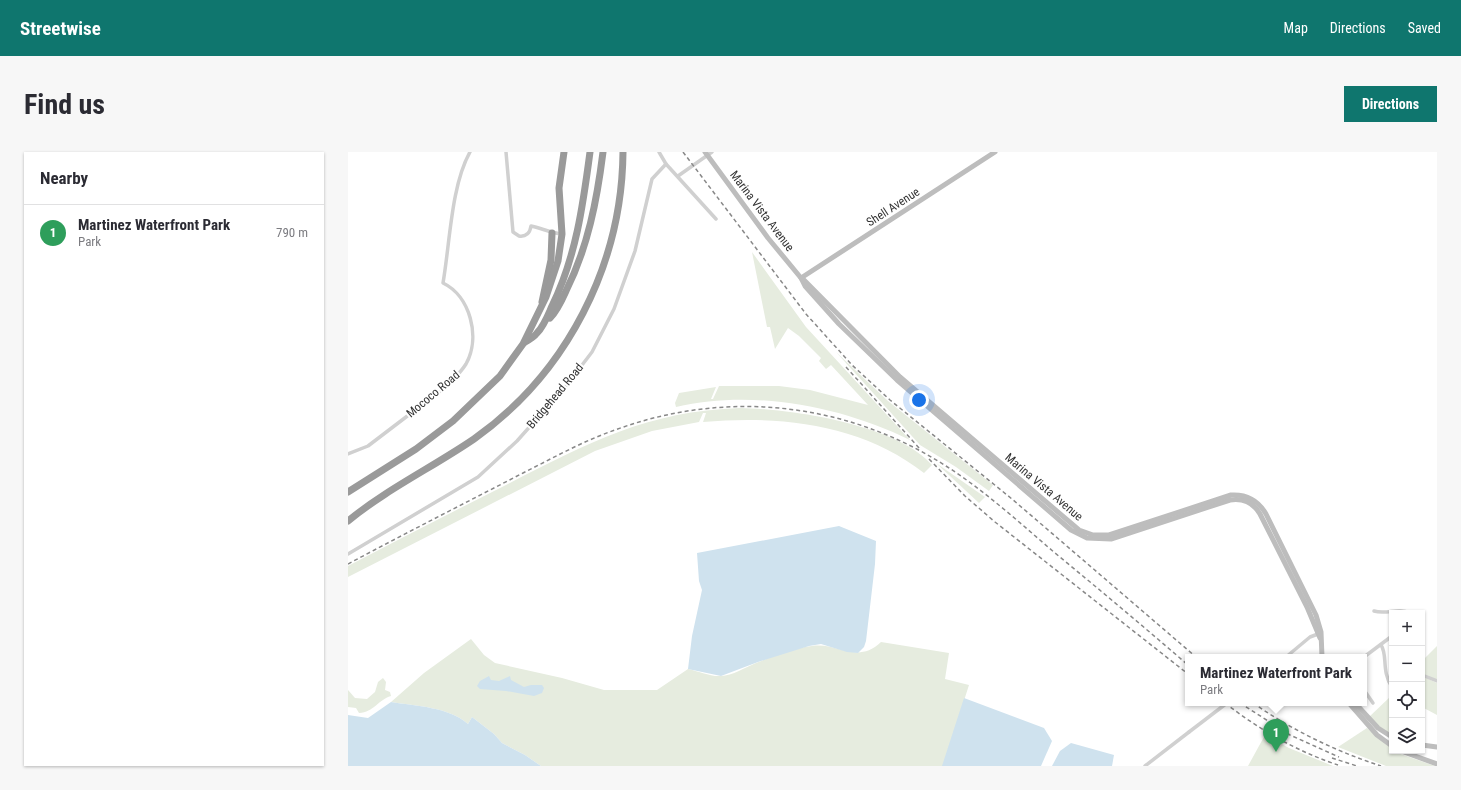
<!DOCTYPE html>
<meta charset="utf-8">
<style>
:root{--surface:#fff;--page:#f7f7f7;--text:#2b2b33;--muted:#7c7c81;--line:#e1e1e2;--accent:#0f766e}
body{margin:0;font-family:"Roboto Condensed",sans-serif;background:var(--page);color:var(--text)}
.controls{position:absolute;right:12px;bottom:12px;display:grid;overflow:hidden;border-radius:0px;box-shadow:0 1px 3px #0004}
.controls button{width:36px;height:36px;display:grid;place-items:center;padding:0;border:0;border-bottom:1px solid var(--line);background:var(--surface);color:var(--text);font:20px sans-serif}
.you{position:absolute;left:571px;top:248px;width:14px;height:14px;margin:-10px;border:3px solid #fff;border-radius:50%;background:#1a73e8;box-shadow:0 0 0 6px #1a73e833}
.badge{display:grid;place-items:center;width:26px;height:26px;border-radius:50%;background:var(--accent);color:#fff;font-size:13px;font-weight:700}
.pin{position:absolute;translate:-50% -33px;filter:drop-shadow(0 1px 2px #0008)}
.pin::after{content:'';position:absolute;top:21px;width:14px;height:12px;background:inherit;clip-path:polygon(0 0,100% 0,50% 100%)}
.popup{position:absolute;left:837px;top:502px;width:182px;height:52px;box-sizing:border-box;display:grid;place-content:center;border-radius:0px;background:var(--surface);filter:drop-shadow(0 1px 3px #0005);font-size:13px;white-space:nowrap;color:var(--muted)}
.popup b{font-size:15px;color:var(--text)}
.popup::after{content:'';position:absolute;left:50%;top:100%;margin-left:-8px;border:8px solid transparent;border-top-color:var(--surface)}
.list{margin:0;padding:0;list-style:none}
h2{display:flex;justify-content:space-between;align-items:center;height:52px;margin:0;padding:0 16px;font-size:17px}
h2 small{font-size:13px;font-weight:400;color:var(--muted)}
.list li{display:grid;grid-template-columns:26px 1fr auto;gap:12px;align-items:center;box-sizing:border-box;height:56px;padding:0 16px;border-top:1px solid var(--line)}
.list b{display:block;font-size:15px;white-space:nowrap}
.list p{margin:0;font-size:13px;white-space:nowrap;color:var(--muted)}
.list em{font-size:13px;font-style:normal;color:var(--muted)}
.icon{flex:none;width:22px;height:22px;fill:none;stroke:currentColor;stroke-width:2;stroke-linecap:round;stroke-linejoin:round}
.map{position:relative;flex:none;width:1089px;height:614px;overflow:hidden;border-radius:0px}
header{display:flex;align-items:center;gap:24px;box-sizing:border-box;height:56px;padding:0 20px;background:var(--accent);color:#fff}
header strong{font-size:19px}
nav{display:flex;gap:22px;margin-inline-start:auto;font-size:14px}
.intro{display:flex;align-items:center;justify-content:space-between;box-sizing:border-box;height:96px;padding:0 24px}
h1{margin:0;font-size:28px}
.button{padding:10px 18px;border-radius:0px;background:var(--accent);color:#fff;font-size:14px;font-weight:700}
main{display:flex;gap:24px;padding:0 24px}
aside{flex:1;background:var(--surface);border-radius:0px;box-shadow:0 1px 3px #0004}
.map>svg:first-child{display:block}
</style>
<header>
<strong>Streetwise</strong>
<nav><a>Map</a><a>Directions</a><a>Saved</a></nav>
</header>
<div class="intro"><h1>Find us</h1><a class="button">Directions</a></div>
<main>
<aside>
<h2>Nearby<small></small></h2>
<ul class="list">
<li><span class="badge" style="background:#2e9e5b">1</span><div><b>Martinez Waterfront Park</b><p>Park</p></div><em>790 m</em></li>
</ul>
</aside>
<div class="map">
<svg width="1089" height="614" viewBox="0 0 1089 614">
<rect width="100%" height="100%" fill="#fff"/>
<g fill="#e6ecdf">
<path d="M 404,100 L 458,175 L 562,288 C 492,254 405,237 328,255 L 327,251 L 331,241 L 368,235 L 363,247 L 365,247 L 371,234 L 431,234 L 462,238 L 520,253 L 483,213 L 478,217 L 471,209 L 473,206 L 451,184 L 440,176 L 427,197 L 422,175 L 419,175 Z"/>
<polygon points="488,200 540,249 645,333 641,339 608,315 572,293"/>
<path d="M 392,256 C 445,257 549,273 584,313 L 576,321 C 514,272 432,263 355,270 L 358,261 L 355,261 L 351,270 L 304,279 L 247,299 L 0,425 L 0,414 C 52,387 104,360 156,334 C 238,292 298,259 392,256 Z"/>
<polygon points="588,311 637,345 631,351"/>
<path d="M 123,487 L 136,503 L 147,511 L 214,526 L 256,538 L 309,538 L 340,517 C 350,519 363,525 373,524 C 384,524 398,515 408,511 C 425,504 446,496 464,494 C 490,490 509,513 533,490 L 601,501 L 597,527 L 621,533 L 595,614 L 193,614 L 177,603 L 154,591 L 146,582 L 124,565 L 120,572 C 101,555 68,554 43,550 L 76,521 Z"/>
<polygon points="1089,494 1089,528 1074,522 1074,509"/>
<polygon points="1074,524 1089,531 1089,563 1074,555"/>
<path d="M 35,526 L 38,530 L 37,538 L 42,540 L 43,544 C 30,548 26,560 11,561 L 8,556 L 0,555 L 0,538 L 7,546 L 19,547 L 27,540 L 30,530 Z"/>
<polygon points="1044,543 1044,585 1020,566"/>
<polygon points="1019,576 1044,597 1044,599 1087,614 1038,614 990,595"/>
<polygon points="917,583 941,596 985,614 900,614"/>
</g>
<g fill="#cfe2ee">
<polygon points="491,374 528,389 527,412 518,489 516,495 510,501 499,500 473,492 461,494 410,510 373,524 340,517 344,484 354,438 351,429 349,401"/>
<polygon points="141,524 143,528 151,529 162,524 163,528 176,535 183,533 194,533 196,536 194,541 186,544 158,539 132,537 129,534 132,529"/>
<polygon points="616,546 696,576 704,589 693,614 594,614"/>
<path d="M 43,550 C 68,554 101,555 120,572 L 124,565 L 146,582 L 154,591 L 177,603 L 193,614 L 0,614 L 0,563 L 20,566 Z"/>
<polygon points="723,591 766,603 764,614 704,614 712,599"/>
</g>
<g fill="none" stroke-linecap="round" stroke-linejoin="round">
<g stroke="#d0d0d0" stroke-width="3.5">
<path d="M 158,0 L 165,80 L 171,84 C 178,85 182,81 183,74 C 193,76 203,81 214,82"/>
<polyline points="311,0 318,12 368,67"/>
<polyline points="330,24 364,0"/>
<path d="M 0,302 L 20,294 L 100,233 C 107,226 113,220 118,212 C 133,185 122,144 95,131 C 102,91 103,34 122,0"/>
<polyline points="0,402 130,325 169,289 218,234 244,200 266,157 287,99 304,27 318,12"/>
<path d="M 1026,459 C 1039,463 1050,455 1062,461"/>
<path d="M 1033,493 C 1040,503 1033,519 1044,535"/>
<polyline points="938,505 962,485 970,482"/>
<polyline points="1016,505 1044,484"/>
<polyline points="1074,523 1089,529"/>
<polyline points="1016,538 1025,551"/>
<polyline points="797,614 841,580"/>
</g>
<g stroke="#bdbdbd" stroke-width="5">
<path d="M 357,0 L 420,86 L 453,126 L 457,134 L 491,172 L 549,228 L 723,378 L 739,386 L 763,387 L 882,348 C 895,346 905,350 912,362 L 959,455 L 972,486"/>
<polyline points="453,126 647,0"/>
<path d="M 454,126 L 552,225 L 731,378 L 745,383 L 761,383 L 883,343 C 899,342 910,348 918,362 L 968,463 L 973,480 L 974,505"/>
<polyline points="1001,551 1029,583 1044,594"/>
<polyline points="1007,551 1030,576 1044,585"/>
<polyline points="1074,593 1089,595"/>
<polyline points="1053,599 1089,612"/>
</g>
<g stroke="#9a9a9a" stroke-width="7">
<polyline points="194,150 203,108 204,81"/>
<path d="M 202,166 C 209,159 214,148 218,139 C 240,95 249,48 255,0"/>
<path d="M 177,190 C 181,188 186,185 189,181 C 196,174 200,163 204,154 C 228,105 235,53 242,0"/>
<polyline points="0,340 68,297 105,269 152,224 175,192 198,145 210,109 214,82 211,36 216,0"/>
<path d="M 0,369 C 39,337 85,315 126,287 C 219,221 274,113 275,0"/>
</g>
<g stroke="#888" stroke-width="1.5" stroke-dasharray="4 3" stroke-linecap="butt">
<polyline points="335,0 458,162 504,213 542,248 664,347 848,505"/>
<polyline points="498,215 572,297"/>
<polyline points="581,307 617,344 647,370 840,522"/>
<path d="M 0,412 C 58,381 117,351 175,321 C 205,306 235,289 267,278 C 378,237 498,250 598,314 C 637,339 672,371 707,401 C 752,438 796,475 840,513"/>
<path d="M 877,551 C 912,578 948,599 990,613"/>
<polyline points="892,551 942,583 991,605"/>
<path d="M 905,551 C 944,578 987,599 1033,614"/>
<polyline points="984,606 1009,614"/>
</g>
<polyline stroke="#d0d0d0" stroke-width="3.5" points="841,580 879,551"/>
</g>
<g text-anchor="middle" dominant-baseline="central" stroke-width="4" stroke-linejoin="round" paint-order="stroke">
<g font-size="12" fill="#333" stroke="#fff">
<text transform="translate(545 55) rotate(-33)">Shell Avenue</text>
<text transform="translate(414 59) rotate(53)">Marina Vista Avenue</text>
<text transform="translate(85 242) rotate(-40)">Mococo Road</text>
<text transform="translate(207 244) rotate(-50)">Bridgehead Road</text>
<text transform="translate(696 335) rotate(40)">Marina Vista Avenue</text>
</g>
</g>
</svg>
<div class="controls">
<button>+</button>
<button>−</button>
<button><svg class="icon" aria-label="locate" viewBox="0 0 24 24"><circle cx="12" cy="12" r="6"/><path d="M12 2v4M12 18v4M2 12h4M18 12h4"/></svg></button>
<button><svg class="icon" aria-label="layers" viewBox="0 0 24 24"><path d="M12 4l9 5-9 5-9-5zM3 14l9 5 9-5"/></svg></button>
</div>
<div class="you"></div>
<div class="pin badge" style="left:928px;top:600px;background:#2e9e5b">1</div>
<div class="popup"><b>Martinez Waterfront Park</b>Park</div>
</div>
</main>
